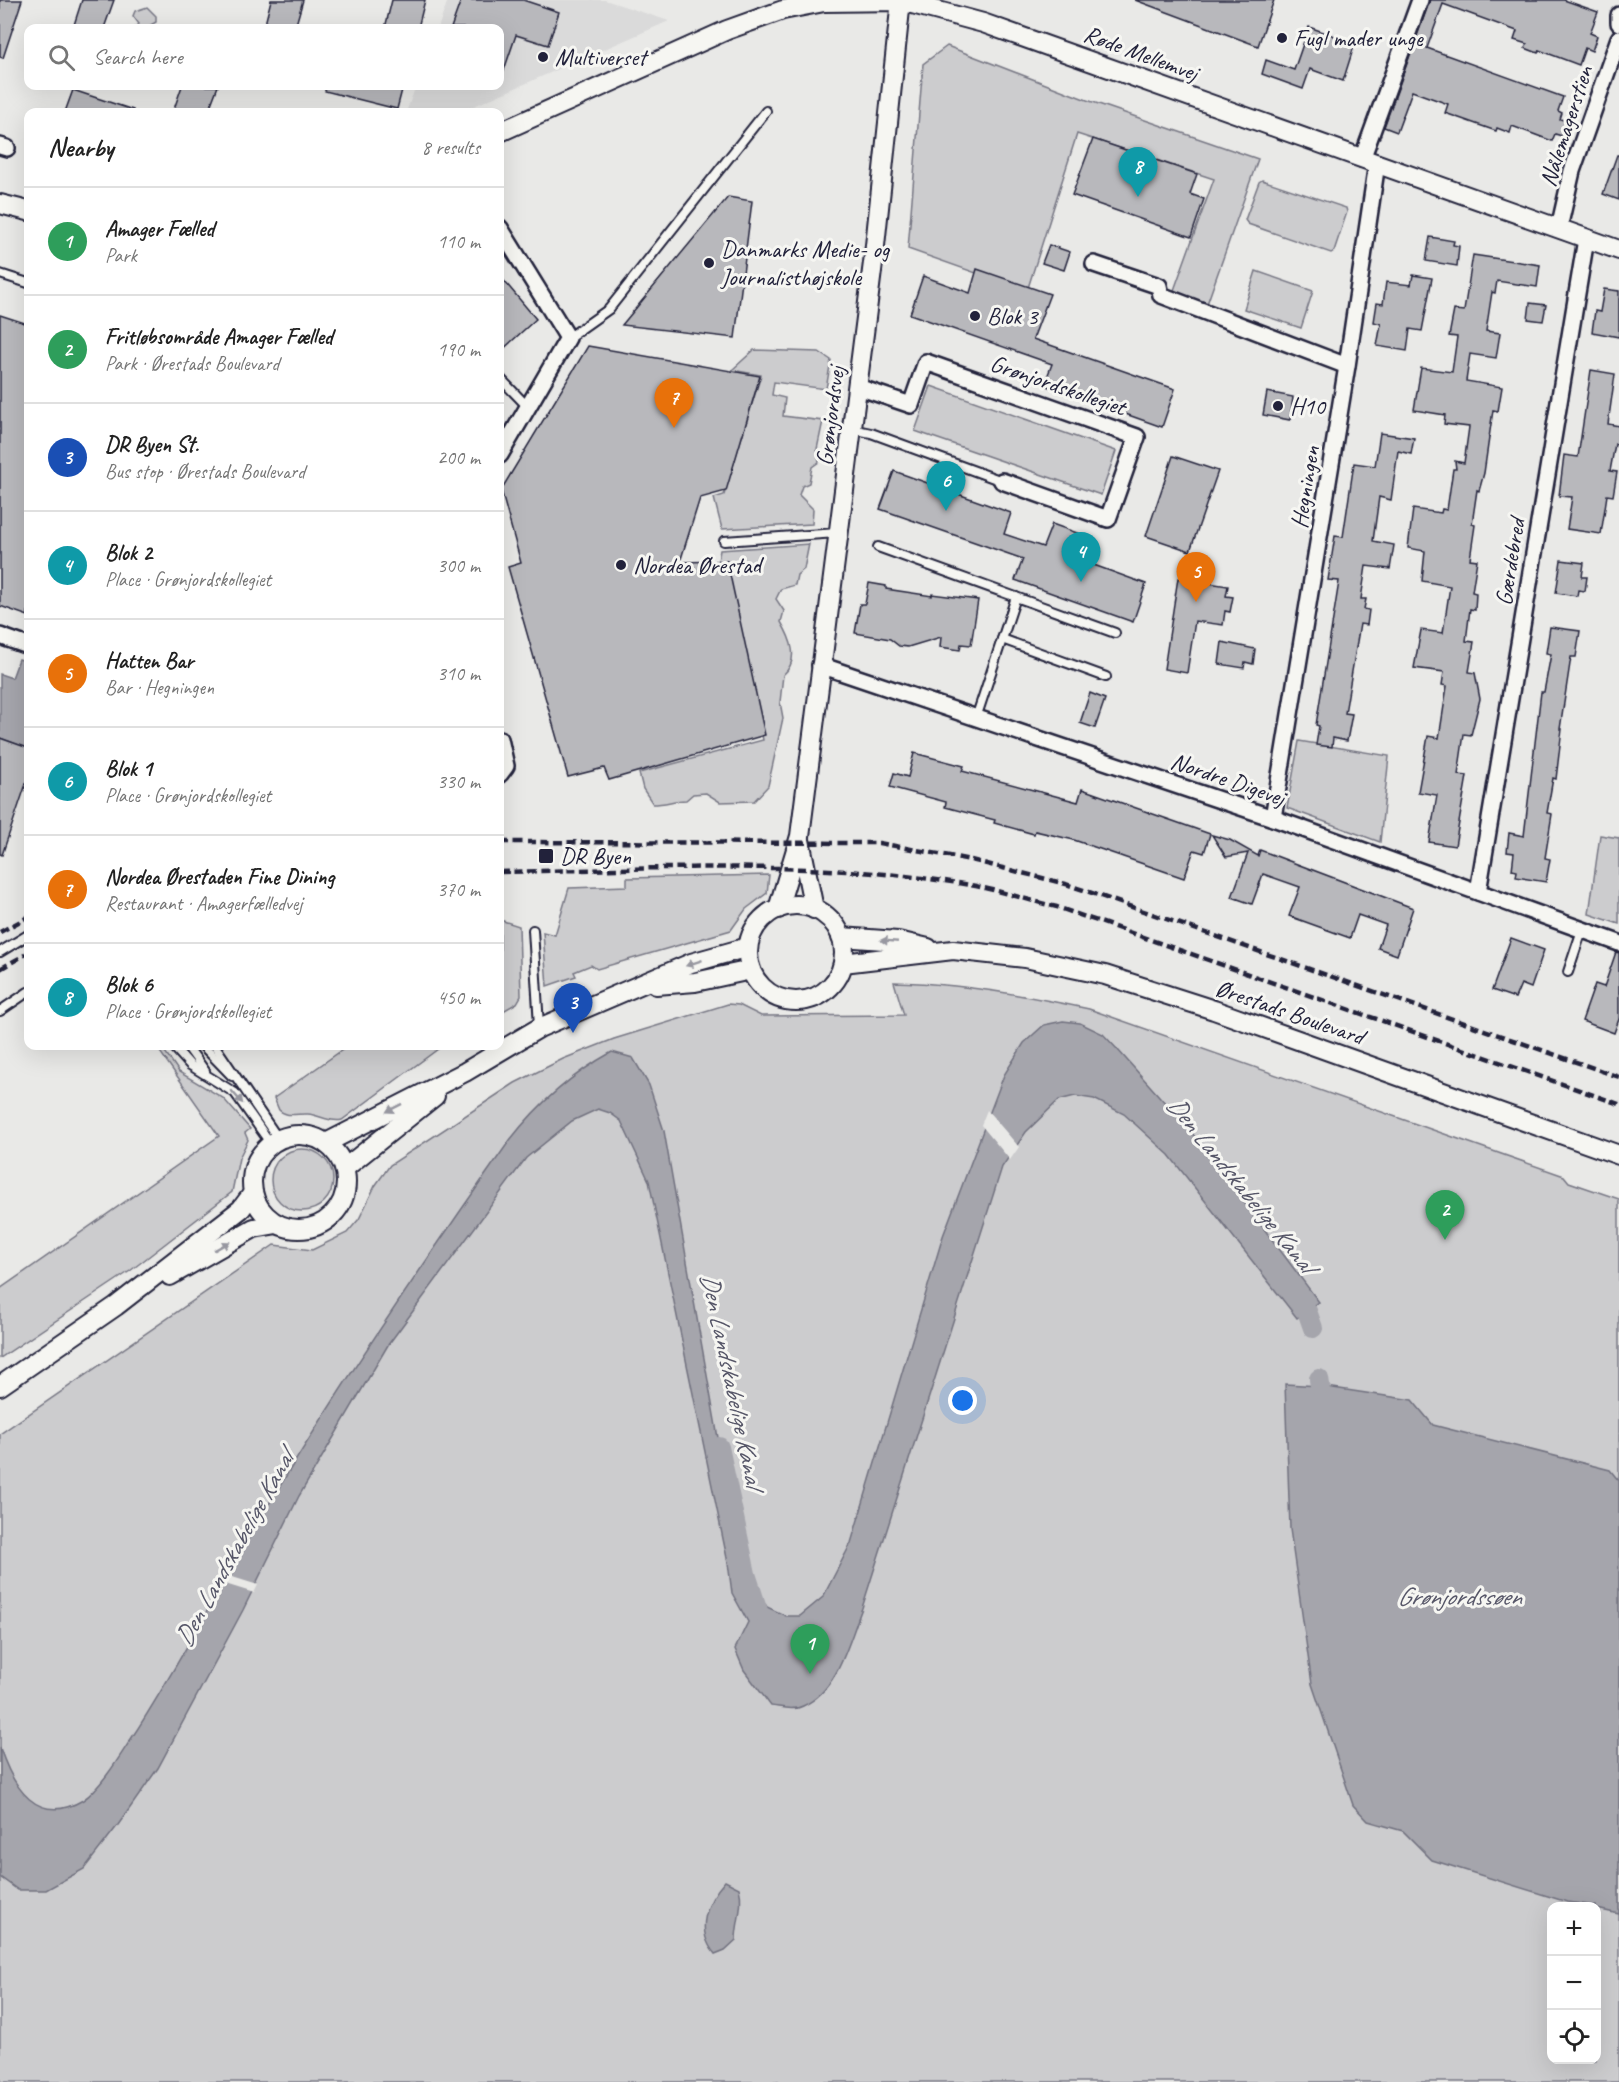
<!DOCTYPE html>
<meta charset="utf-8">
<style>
:root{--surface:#fff;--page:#f6f6f6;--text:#222;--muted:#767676;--line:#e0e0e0;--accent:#db2777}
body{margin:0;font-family:Caveat,sans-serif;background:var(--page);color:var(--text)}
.controls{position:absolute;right:18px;bottom:18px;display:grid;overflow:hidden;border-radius:12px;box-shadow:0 6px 24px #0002}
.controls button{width:54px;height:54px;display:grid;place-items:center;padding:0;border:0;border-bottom:2px solid var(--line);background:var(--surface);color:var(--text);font:30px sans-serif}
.you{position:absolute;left:963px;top:1401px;width:21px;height:21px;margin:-15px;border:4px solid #fff;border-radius:50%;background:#1a73e8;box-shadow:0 0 0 9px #1a73e833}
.badge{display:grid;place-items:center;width:39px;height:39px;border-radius:50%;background:var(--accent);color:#fff;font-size:20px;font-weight:700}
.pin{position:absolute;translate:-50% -50px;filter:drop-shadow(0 2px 3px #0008)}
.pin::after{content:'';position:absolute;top:32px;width:21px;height:18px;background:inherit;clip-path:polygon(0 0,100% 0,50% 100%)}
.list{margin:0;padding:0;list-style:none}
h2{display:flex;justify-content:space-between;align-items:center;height:78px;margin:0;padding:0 24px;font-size:26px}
h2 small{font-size:20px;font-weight:400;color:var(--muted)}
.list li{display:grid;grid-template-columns:39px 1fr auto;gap:18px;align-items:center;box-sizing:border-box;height:108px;padding:0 24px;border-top:2px solid var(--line)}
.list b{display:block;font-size:22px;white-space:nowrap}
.list p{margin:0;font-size:20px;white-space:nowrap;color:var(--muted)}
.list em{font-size:20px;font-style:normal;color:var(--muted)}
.icon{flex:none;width:33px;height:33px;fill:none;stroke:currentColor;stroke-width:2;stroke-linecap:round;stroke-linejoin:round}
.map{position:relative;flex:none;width:1619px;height:2082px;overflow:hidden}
.search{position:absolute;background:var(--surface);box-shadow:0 6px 24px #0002;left:24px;top:24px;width:480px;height:66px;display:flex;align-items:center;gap:15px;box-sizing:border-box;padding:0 21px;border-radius:12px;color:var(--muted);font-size:22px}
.panel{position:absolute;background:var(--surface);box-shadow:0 6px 24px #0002;left:24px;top:108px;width:480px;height:942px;border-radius:12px}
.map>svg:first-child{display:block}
</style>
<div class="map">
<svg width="1619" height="2082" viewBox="0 0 1619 2082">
<rect width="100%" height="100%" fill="#e9e9e7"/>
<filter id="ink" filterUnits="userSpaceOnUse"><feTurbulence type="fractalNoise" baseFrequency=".0167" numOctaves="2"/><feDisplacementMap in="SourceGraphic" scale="12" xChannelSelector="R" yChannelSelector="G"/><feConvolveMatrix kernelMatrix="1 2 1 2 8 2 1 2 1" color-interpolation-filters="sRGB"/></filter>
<g filter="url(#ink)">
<polygon fill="#dadada" points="448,0 605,0 669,21 460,112 406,112 416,86 500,86 500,28 438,28"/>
<g fill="#ccccce" stroke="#777784" stroke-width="1.5" fill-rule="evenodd">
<polygon points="147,7 156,16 156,22 149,26 150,28 135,28 139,24 133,16 135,11"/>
<polygon points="947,46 1087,100 1258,159 1207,304 1173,293 1214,179 1077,134 1027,291 908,249 923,64"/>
<polygon points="1262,180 1346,208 1347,212 1334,251 1331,253 1248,224 1245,220 1259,182"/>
<polygon points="1256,271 1313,291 1301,328 1244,309"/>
<polygon points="754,350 819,352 831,360 826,389 774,382 772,395 785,398 783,416 823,421 817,449 819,462 812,467 809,483 802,486 799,495 813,509 812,524 722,529 714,498 724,495 761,375 732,370"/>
<polygon points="931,386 1116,451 1101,495 915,431"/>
<path d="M 809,544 L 804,569 L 797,575 L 795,585 L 781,589 L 776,599 L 784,611 L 781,622 C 791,639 800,660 783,675 L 780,702 L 783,718 L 768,786 L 754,801 L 720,802 L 706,793 L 693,794 L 686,800 C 674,800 666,804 653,804 L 643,789 L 639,773 L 763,740 L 726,561 L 718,561 L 720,550 Z"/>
<polygon points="1299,741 1389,756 1380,842 1287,808"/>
<polygon points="1600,835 1619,838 1619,924 1589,914"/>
<polygon points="769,875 767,893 746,909 731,930 597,969 591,965 574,972 576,976 547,986 543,932 555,935 569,888 627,886 627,878"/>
<polygon points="500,920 519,926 521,996 517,1003 500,1013"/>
<path d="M 894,982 C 959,983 1026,995 1089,1009 L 1564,1176 L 1569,1182 L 1619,1199 L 1619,2082 L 0,2082 L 0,1434 L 274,1245 L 312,1250 L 347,1233 L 359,1219 L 375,1186 L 390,1165 L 515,1083 L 563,1059 L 614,1039 L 728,1004 L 739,1005 L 761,1016 L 904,1015 ZM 1552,1906 L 1596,1906 L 1596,2060 L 1552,2060 Z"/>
<polygon points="156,1046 161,1046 179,1072 223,1098 250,1129 245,1133 248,1140 239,1158 232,1192 130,1271 0,1358 0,1289 219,1136"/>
<path d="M 348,1046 L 442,1046 L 342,1120 C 331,1123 319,1115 308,1114 C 298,1113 287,1118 279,1110 L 274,1098 Z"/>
<circle cx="302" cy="1180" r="31"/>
</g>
<g fill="#a5a5ac" stroke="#71717f" stroke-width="1.5">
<polygon points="19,659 28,662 28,748 0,738 0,674 12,678"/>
<path d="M 1063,1021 L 1080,1023 L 1103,1034 L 1118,1050 L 1192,1133 L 1319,1302 L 1297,1318 L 1169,1155 L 1124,1114 L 1094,1099 L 1075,1096 L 1059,1100 L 1026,1132 L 1002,1167 L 862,1608 C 849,1641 838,1691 803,1706 C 794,1711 781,1707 771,1706 L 744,1670 L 735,1649 L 748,1622 L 732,1593 L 728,1563 L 649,1181 L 621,1121 L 610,1113 L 598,1109 L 572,1121 L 526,1158 L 388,1345 L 299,1496 L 243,1610 L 158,1768 L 118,1825 L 84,1869 L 46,1890 L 18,1890 L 0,1877 L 0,1748 C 13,1787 37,1827 83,1800 C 100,1789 120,1756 131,1739 C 181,1663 221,1582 269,1504 C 344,1379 426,1259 510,1140 C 538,1104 572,1074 612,1052 L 633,1058 L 649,1085 L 664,1131 L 730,1506 L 746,1574 L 767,1607 L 786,1616 L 800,1616 L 823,1597 L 851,1543 L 943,1236 L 1004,1075 L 1024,1043 L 1044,1025 Z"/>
<polygon points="1285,1384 1320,1386 1412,1400 1433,1425 1610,1470 1619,1481 1619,1914 1597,1909 1596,1906 1567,1902 1432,1860 1403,1831 1368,1821 1353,1805 1312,1684 1290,1529"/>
<path d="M 725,1881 L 739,1888 C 744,1906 736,1922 736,1940 L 725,1950 L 715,1954 C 695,1931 706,1902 725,1881 Z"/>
</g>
<g fill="#e9e9e7">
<polygon points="987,1110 1019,1147 1010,1160 981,1125"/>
<polygon points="226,1575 258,1585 254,1593 222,1583"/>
</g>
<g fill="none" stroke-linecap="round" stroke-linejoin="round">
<g stroke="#a5a5ac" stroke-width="20">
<polyline points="1291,1289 1307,1311 1313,1328"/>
<polyline points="1319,1379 1320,1386"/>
<polyline points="719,1447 746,1574 758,1611"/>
</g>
</g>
<g fill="#b8b8bc" stroke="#22223b" stroke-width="1.5">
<polygon points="0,0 22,0 3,58 0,57"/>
<polygon points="82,0 114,0 104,28 73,28"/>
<polygon points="271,0 303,0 295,28 264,28"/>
<polygon points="392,0 425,0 418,28 385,28"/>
<polygon points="461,0 523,0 559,12 548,45 516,35 502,76 500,76 500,28 451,28"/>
<polygon points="1135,0 1274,0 1258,46"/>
<polygon points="1430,0 1564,0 1598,12 1590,33 1597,36 1592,51 1585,48 1579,65 1539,50 1538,53 1525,48 1527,44 1514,40 1517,31 1443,4 1427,48 1563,97 1558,111 1562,113 1560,119 1567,121 1562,136 1555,134 1552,141 1512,126 1510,133 1497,128 1496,131 1445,113 1448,104 1412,91 1397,132 1384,127"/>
<polygon points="1309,27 1355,43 1343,81 1310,69 1303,89 1262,74 1266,60 1294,70"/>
<polygon points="182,86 218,86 208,112 173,112"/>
<polygon points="325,86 403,86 397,109 325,91"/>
<polygon points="73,90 133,110 132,112 65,112"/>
<polygon points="1093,139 1197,174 1190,194 1204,199 1191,237 1072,195"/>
<polygon points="1617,155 1619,155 1619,200 1603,194"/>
<polygon points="728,197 752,201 735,338 622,325"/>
<polygon points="1430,237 1454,241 1453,245 1459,246 1457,266 1426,261"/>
<polygon points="1049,245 1070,252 1064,270 1042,263"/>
<polygon points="1473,255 1540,265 1537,287 1497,281 1495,293 1492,292 1486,331 1500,333 1496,358 1470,354 1466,381 1502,387 1498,411 1493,410 1484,473 1479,491 1477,490 1472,524 1475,525 1470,559 1477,560 1472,592 1476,593 1475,610 1470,609 1466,641 1474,642 1469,672 1475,673 1480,699 1471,735 1464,734 1458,775 1467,776 1455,846 1429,842 1437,795 1418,792 1428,736 1439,738 1447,686 1442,685 1444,672 1414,668 1421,630 1443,633 1450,586 1422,581 1425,551 1408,548 1413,509 1441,513 1442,509 1447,510 1453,469 1456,469 1455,461 1464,463 1469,427 1444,424 1445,415 1414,410 1421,368 1452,372 1457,337 1449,336 1454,310 1464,311"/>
<polygon points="977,269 1050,294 1033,339 1175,389 1162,427 1044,385 1052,364 910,314 923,276 970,293"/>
<polygon points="1413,275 1432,278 1422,331 1410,329 1407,351 1377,346 1381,324 1374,322 1377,303 1383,304 1386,282 1411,285"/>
<polygon points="500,276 536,319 500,352"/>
<polygon points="1604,289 1619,291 1619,337 1592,332 1595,311 1600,312"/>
<polygon points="1530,303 1546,305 1543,321 1528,319"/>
<polygon points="0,315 28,324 28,616 0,606"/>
<polygon points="588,346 760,376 726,491 700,498 680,562 727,561 765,735 609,780 604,768 568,777 508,567 521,563 501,490"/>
<polygon points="1591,370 1615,374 1608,424 1619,426 1619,445 1615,444 1610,471 1617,472 1613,496 1607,495 1601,534 1567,529 1572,497 1559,496 1564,455 1578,457"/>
<polygon points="1267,392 1293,397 1290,420 1263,415"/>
<polygon points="1380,433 1414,438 1411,454 1398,451 1391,500 1379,497 1373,541 1394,545 1390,569 1366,566 1361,599 1366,599 1364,609 1369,610 1367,625 1360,624 1345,713 1352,714 1347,741 1333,738 1332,747 1316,745 1319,726 1316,725 1338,588 1339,581 1328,580 1335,536 1343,537 1354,463 1375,466"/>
<polygon points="1173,456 1218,471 1190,551 1146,536"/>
<polygon points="894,471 1011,513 1004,534 1043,547 1052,524 1091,538 1085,558 1092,560 1091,564 1146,584 1133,622 1015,580 1023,559 880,509"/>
<polygon points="1561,560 1584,563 1582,577 1587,577 1585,591 1578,590 1577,596 1556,593"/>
<polygon points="1178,578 1228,586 1226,596 1233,597 1230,612 1225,611 1223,625 1195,621 1187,673 1164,669"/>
<polygon points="869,583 886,586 886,589 932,596 932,594 978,600 971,645 961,644 960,650 940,647 941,637 908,647 899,646 890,639 855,633 860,604 865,604"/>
<polygon points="1550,627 1580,631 1576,657 1571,657 1560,729 1562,729 1556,779 1553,778 1547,813 1552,814 1545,858 1550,859 1546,882 1516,877 1517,871 1512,870 1514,853 1507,852 1509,833 1524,836 1541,692 1544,692 1551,654 1546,653"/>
<polygon points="1222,642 1255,649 1253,664 1245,662 1244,668 1219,664"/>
<polygon points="1090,693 1105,699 1095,728 1080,723"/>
<polygon points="0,738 28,748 28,778 2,855 0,854"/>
<polygon points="914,753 964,766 962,771 1078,802 1082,789 1210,834 1204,853 1194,850 1184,878 1074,840 1035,831 1034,834 994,823 995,820 945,807 946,802 890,787 894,773 908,777"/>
<polygon points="1212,835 1230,840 1258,856 1260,850 1413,908 1397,955 1378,948 1386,925 1358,915 1350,938 1289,916 1300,887 1263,874 1252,904 1232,897 1248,853 1226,857"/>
<polygon points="1511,938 1544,950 1531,988 1521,984 1515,998 1492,990"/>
<polygon points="1616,952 1619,953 1619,1019 1614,1033 1582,1021 1595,984 1604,987"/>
</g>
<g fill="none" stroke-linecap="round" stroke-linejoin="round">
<defs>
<g id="service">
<polyline points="0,274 28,283"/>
<polyline points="568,338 609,309 766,111"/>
<polyline points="500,378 527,406"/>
<polyline points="852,429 871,433 1002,481"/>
<polyline points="724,541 837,533"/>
<polyline points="878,547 1115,633"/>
<polyline points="1002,639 1106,677"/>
<polyline points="976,718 1016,597"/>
<polyline points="533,930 539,1026"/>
<polyline points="0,952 28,935"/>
<polyline points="1568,972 1582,930"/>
<polyline points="0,1011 28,992"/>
<polyline points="173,1046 190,1065 235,1093 271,1144"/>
<polyline points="187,1046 205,1071"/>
<polyline points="203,1046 232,1076"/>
<polyline points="215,1046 279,1140"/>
</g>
<g id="minor">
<polyline points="1619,15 1619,23"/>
<polyline points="0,146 7,148"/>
<polyline points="1362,159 1420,0"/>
<polyline points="500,228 568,338 500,455"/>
<polyline points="1559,228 1572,171 1619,38"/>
<polyline points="1094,264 1159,286 1161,295 1347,366"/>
<polyline points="858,387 911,405 926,362 1137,437 1108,519 1002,481"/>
<polyline points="0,636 28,646"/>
<polyline points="820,665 1273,818 1619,943"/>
<polyline points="500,739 506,766 500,774"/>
<polyline points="1273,818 1347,366 1377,163"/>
<polyline points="1478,892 1586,239"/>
</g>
<g id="tertiary">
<polyline points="500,132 727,30 783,10 824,2 901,1 983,23 1619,250"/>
<polyline points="0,204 28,211"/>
<polyline points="800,840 814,909"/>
<circle cx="796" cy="953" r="48"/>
<polyline points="778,909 800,836 874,255 901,0"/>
<polyline points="841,937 898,941 928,948"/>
<polyline points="843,963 953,950 1025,958 1105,975 1214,1010 1619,1155"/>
<polyline points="656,985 695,982 751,970"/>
<circle cx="299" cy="1182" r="47"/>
<polyline points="326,1143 465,1072 539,1028 691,963 748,947"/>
<polyline points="345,1168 435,1096"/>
<polyline points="170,1276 254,1228 277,1224"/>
<polyline points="0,1386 116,1306 241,1209 253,1193"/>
</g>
</defs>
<use href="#service" stroke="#22223b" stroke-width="12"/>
<use href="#minor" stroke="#22223b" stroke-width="20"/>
<use href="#tertiary" stroke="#22223b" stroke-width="22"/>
<use href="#service" stroke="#f6f6f2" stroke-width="8"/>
<use href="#minor" stroke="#f6f6f2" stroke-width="15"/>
<use href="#tertiary" stroke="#f6f6f2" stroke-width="18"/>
<g stroke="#22223b" stroke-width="4.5" stroke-dasharray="9 4.5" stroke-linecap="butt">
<polyline points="500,842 879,843 971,860 1066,884 1619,1077"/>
<path d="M 500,872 C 654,869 811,859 964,884 C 995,889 1027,900 1057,907 L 1619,1104"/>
<polyline points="0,932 28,917"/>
<polyline points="0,969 28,953"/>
</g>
</g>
<defs><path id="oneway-solid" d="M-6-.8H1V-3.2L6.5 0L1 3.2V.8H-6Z" transform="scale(1.5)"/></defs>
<g fill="#9797a0">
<use href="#oneway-solid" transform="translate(889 941) rotate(-175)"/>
<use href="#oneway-solid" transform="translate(694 963) rotate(161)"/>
<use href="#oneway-solid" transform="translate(237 1097) rotate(49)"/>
<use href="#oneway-solid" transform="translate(394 1108) rotate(153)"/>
<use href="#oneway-solid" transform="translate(222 1246) rotate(-29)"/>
</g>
</g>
<g fill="#22223b" stroke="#f6f6f2" stroke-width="2">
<circle cx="1282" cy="38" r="6"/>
<circle cx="543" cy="57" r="6"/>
<circle cx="709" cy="263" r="6"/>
<circle cx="975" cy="316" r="6"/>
<circle cx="1278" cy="406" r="6"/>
<circle cx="621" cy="565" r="6"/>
<rect x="538" y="848" width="16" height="16" rx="3"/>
</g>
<g text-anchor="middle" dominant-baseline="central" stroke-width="6" stroke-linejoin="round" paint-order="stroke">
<g font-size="24" fill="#22223b" stroke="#f6f6f2" text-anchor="start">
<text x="1294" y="38">Fugl mader unge</text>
<text x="555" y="57">Multiverset</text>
<text x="721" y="249">Danmarks Medie- og<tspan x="721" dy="28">Journalisthøjskole</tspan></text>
<text x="987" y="316">Blok 3</text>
<text x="1290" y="406">H10</text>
<text x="633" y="565">Nordea Ørestad</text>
<text x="560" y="856">DR Byen</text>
</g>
<g font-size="24" fill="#22223b" stroke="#f6f6f2">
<text transform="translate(1141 53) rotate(20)">Røde Mellemvej</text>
<text transform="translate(1566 126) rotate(-72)">Nålemagerstien</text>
<text transform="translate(1058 385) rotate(19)">Grønjordskollegiet</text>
<text transform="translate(830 416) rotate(-83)">Grønjordsvej</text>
<text transform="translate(1305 487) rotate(-81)">Hegningen</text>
<text transform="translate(1510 562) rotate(-81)">Gærdebred</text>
<text transform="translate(1228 779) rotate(19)">Nordre Digevej</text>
<text transform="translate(1290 1012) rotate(19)">Ørestads Boulevard</text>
</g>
<g font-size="26" font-style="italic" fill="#565668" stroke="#f6f6f2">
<text transform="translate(1241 1184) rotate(51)">Den Landskabelige Kanal</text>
<text transform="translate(732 1380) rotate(78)">Den Landskabelige Kanal</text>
<text transform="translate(234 1549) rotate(-61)">Den Landskabelige Kanal</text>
<text x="1459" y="1596">Grønjordssøen</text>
</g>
</g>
</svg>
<div class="controls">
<button>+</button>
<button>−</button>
<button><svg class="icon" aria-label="locate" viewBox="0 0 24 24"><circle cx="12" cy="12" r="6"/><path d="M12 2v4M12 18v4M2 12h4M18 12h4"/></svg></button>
</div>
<div class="you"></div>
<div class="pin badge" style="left:810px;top:1674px;background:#2e9e5b">1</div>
<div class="pin badge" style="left:1445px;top:1240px;background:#2e9e5b">2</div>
<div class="pin badge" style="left:573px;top:1033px;background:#1a4fb4">3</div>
<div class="pin badge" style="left:1081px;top:582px;background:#0f9aa8">4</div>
<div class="pin badge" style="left:1196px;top:602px;background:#e8710a">5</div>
<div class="pin badge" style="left:946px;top:511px;background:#0f9aa8">6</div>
<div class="pin badge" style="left:674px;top:428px;background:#e8710a">7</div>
<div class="pin badge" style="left:1138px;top:197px;background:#0f9aa8">8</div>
<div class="search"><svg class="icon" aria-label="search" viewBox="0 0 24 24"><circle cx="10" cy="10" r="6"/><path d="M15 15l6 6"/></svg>Search here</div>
<section class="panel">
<h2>Nearby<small>8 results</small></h2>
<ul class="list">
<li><span class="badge" style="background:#2e9e5b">1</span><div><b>Amager Fælled</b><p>Park</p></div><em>110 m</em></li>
<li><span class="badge" style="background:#2e9e5b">2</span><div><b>Fritløbsområde Amager Fælled</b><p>Park · Ørestads Boulevard</p></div><em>190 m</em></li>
<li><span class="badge" style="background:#1a4fb4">3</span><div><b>DR Byen St.</b><p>Bus stop · Ørestads Boulevard</p></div><em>200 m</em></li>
<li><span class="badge" style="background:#0f9aa8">4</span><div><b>Blok 2</b><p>Place · Grønjordskollegiet</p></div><em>300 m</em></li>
<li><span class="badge" style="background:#e8710a">5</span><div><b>Hatten Bar</b><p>Bar · Hegningen</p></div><em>310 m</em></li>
<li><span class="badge" style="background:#0f9aa8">6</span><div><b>Blok 1</b><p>Place · Grønjordskollegiet</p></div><em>330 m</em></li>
<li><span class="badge" style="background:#e8710a">7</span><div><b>Nordea Ørestaden Fine Dining</b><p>Restaurant · Amagerfælledvej</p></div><em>370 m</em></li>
<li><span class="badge" style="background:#0f9aa8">8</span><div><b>Blok 6</b><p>Place · Grønjordskollegiet</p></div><em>450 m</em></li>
</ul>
</section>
</div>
